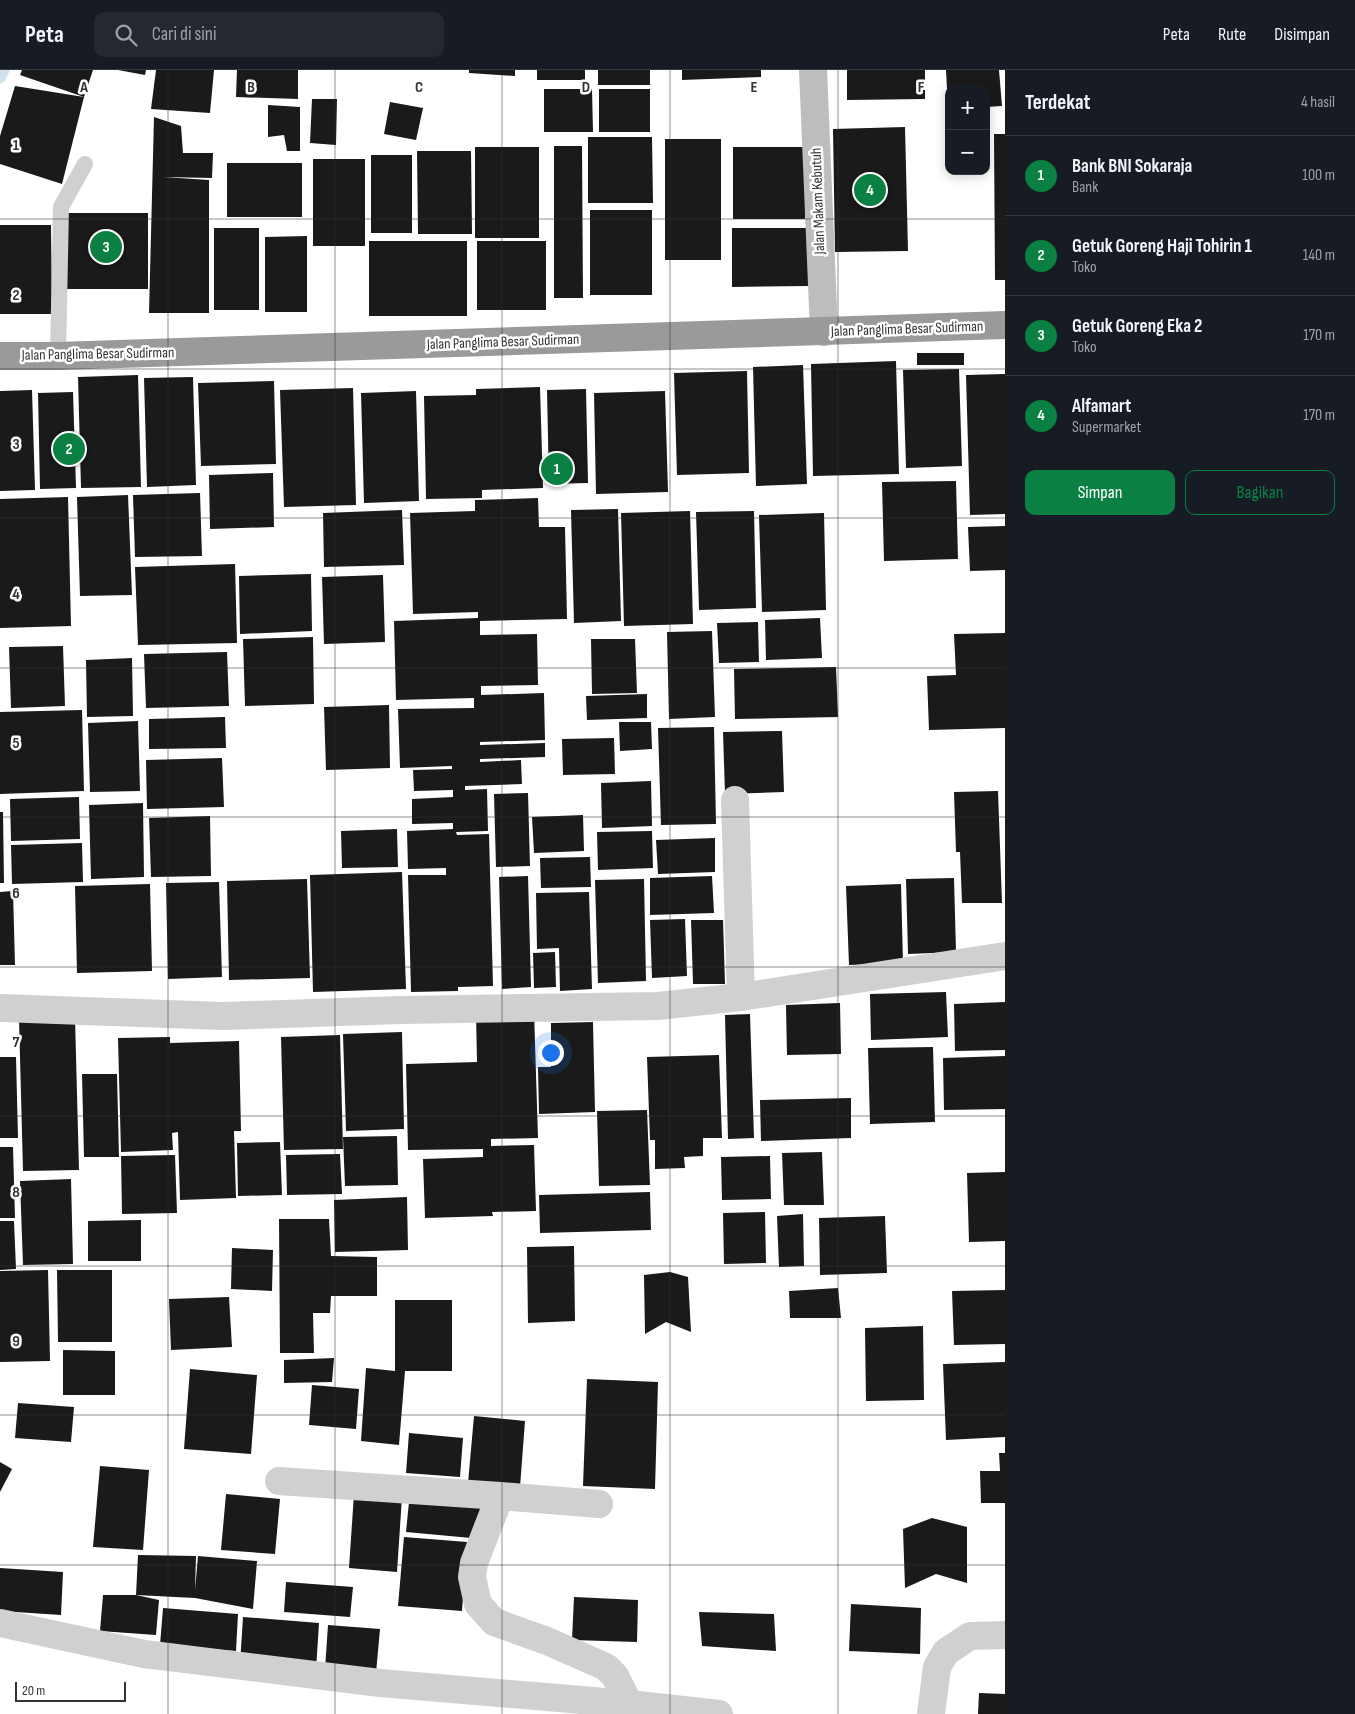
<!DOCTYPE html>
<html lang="id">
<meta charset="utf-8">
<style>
:root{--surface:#171b24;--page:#242831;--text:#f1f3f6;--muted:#9ea1a6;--line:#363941;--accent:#0b8043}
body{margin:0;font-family:"Sofia Sans Condensed",sans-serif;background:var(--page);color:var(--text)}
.controls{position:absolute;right:15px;top:15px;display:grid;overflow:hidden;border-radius:10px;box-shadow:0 2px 12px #0003}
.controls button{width:45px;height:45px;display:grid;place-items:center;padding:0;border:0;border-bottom:1px solid var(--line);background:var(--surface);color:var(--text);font:25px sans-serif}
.scale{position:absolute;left:15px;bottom:12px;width:111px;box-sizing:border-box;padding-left:5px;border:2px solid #333;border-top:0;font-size:14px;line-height:18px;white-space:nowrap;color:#333;-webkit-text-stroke:4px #fff;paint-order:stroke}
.you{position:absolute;left:550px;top:982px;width:18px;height:18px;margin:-12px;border:4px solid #fff;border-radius:50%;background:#1a73e8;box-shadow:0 0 0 8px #1a73e833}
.badge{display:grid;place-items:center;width:32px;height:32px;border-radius:50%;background:var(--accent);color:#fff;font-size:16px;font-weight:700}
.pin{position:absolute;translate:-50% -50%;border:2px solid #fff;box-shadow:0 1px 5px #0006}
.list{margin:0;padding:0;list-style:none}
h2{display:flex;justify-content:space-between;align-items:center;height:65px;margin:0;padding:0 20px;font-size:21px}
h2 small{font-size:16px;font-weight:400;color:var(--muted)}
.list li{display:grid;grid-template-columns:32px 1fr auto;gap:15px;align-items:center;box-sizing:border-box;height:80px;padding:0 20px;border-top:1px solid var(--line)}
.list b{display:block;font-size:19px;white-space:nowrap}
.list p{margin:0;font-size:16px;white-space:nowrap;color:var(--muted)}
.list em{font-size:16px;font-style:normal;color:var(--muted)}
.actions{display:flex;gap:10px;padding:15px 20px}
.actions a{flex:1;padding:11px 0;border:1px solid var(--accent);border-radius:10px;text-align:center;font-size:18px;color:var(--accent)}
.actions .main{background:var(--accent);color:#fff}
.icon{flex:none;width:28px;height:28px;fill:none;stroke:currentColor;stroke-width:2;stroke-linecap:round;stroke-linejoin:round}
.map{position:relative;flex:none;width:1005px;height:1644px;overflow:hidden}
header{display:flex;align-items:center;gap:30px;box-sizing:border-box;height:70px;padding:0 25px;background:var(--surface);border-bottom:1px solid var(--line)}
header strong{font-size:24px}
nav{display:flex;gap:28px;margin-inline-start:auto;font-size:18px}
.search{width:350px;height:45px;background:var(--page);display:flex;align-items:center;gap:12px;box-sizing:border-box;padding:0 18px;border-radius:10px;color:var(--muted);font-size:19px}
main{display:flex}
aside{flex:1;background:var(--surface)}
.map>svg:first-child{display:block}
</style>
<header>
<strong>Peta</strong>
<div class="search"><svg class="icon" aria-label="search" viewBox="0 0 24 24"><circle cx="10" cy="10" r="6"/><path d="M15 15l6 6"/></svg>Cari di sini</div>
<nav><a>Peta</a><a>Rute</a><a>Disimpan</a></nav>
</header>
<main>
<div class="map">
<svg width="1005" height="1644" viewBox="0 0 1005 1644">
<rect width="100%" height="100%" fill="#fff"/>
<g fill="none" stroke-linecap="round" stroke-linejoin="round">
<polyline stroke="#cfe2ee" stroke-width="11" points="0,8 4,0"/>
</g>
<g fill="#1a1a1a">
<polygon points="22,0 93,0 84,27 62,114 0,94 0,66 15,16 84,27 20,5"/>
<polygon points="118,0 146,0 145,5"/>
<polygon points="156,0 214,0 210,43 151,39"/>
<polygon points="237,0 298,0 298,29 236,27"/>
<polygon points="469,0 515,0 515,6 469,3"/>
<rect x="537" y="0" width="48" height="10"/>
<rect x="598" y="0" width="52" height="15"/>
<polygon points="682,0 761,0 761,7 682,10"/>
<polygon points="847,0 925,0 925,29 847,30"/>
<polygon points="946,0 999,0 1002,36 986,37 986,19 947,19"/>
<polygon points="544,19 592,19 593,62 544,62"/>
<rect x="599" y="19" width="51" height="43"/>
<polygon points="312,29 337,29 336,75 310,73"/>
<polygon points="390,32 423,38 416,70 384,64"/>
<polygon points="268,35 300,37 300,81 287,81 284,65 268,67"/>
<polygon points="154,47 181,56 183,83 213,83 212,108 163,107 209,110 209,243 149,243"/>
<polygon points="905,57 908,181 835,182 833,59"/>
<polygon points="994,64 1005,64 1005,210 995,210"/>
<polygon points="588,67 652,67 653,133 588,133"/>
<rect x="665" y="69" width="56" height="121"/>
<polygon points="554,76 582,76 583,228 554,228"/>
<rect x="475" y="77" width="64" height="91"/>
<rect x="733" y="77" width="72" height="72"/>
<polygon points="417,81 471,81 472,164 418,164"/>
<rect x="371" y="85" width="41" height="78"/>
<rect x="313" y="89" width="52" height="87"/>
<rect x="227" y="93" width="75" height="54"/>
<rect x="590" y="140" width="62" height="85"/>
<rect x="64" y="143" width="84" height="76"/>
<polygon points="0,155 51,155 52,244 0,244"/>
<rect x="214" y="158" width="45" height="82"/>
<polygon points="732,158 809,158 809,216 732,217"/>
<polygon points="307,166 307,242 265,242 265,167"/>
<rect x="369" y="171" width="98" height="75"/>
<rect x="477" y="171" width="69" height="69"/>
<rect x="917" y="283" width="47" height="12"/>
<polygon points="896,291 899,404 813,406 811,294"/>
<polygon points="803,295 807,414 756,416 753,297"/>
<polygon points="959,299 962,396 906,398 903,300"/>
<polygon points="747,301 749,403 677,405 674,303"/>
<polygon points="1005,304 1005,444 970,445 966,305"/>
<polygon points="138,305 141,417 81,418 78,307"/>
<polygon points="193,307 196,415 147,417 144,308"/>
<polygon points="274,311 276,394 201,396 198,313"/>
<polygon points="540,317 543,418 482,420 482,428 426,429 424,326 476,325 476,319"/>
<polygon points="353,318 356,435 284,437 280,320"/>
<polygon points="586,319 588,413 549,414 547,320"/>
<polygon points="32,320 35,420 0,421 0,321"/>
<polygon points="416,321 419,431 364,433 361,323"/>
<polygon points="665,321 668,422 596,424 594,323"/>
<polygon points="73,322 76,418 40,419 38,323"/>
<polygon points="273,403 274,457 210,459 209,405"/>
<polygon points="956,411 958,489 884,491 882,412"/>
<polygon points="200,423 202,486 135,487 133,425"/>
<polygon points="128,425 132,525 80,526 77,427"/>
<polygon points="68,427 71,556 0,558 0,429"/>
<polygon points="538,428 539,457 565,457 567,549 480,551 480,565 537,564 538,615 481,616 481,625 544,623 545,670 480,672 480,675 545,673 545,687 480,689 480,692 521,690 522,714 465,716 465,720 487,719 488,761 456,762 457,765 489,764 493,916 458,917 458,921 411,922 408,805 446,805 446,798 408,799 407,761 453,759 453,753 412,754 412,729 453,727 453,720 414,721 413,700 452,699 452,696 400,698 398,639 474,638 474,628 396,630 394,551 478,548 478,542 413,544 410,443 475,441 475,430"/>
<polygon points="618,439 621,551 574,553 571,440"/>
<polygon points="402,440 404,495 324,497 323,443"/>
<polygon points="690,441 693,554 624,556 621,443"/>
<polygon points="754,441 756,538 699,540 696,442"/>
<polygon points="824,443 826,540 762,542 759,445"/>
<polygon points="1005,456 1005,500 970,501 968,457"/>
<polygon points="235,494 237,573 138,575 135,497"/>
<polygon points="311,504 312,561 240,564 239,506"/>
<polygon points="383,505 385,572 324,574 322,507"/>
<polygon points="820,548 822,588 766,590 765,550"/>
<polygon points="758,552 759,592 719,593 717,553"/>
<polygon points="712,561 715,647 669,649 667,562"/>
<polygon points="1005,563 1005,658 929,660 927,606 956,605 954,564"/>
<polygon points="313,567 314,634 245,636 243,569"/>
<polygon points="591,569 635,569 637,623 592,624"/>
<polygon points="63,576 65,636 11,638 9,577"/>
<polygon points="227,582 229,636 146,638 144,584"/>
<polygon points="132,588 133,646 87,647 86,590"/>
<polygon points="836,597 838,647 735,649 734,599"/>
<polygon points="647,624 647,648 587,650 586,626"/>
<polygon points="389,635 390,698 326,700 324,637"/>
<polygon points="82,640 84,721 0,724 0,642"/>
<polygon points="225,647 226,678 149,679 149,649"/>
<polygon points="138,651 140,721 90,722 88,653"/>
<polygon points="619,652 651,652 652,679 620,681"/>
<polygon points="714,657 716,754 661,755 658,658"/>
<polygon points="782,661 784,722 725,724 723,662"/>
<polygon points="614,668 615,704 563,705 562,669"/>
<polygon points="222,688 224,737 147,739 146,690"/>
<polygon points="651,711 652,756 602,758 601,713"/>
<polygon points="998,721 1002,833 962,833 960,782 956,782 954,722"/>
<polygon points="528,723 530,796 496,797 494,724"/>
<polygon points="79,727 80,769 11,771 10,729"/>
<polygon points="143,733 144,807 91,809 89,735"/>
<polygon points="0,742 3,742 4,813 0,813"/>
<polygon points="583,745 584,781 534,783 532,747"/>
<polygon points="210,746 211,806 151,807 149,748"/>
<polygon points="397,759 398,797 342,798 341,761"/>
<polygon points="652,761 653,798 598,800 597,762"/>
<polygon points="715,768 715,802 658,804 656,770"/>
<polygon points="82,773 83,812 12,814 11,775"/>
<polygon points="590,787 591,817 541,818 540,788"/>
<polygon points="402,802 406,919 313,922 310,805"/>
<polygon points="528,806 531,917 502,919 499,807"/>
<polygon points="712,806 714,843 650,845 650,808"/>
<polygon points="954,808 956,882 908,884 906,809"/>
<polygon points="307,809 310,908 229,910 227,811"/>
<polygon points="644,809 646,911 598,913 595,810"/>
<polygon points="219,812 222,907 168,909 166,813"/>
<polygon points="150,814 152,901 77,903 75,816"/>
<polygon points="901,814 903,893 849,895 846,816"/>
<polygon points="13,821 15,895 0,895 0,822"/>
<polygon points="589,822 592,919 560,921 559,878 537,879 536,823"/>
<polygon points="685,849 687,906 652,908 650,850"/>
<polygon points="691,850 723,850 725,914 693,914"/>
<polygon points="555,882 556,917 534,918 533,883"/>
<polygon points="946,922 948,967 871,970 870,924"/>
<polygon points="1005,932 1005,980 955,981 954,934"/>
<polygon points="840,933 841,984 787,985 786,935"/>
<polygon points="534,941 538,1068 491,1069 491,1076 534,1075 536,1141 492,1142 493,1146 425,1148 423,1089 483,1087 483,1079 408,1080 406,994 477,992 476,943"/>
<polygon points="750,944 754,1068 728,1069 725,945"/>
<polygon points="75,948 79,1100 23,1101 19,949"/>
<polygon points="593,952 595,1042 539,1044 538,997 551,997 551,953"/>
<polygon points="402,962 404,1059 346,1061 343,964"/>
<polygon points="340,965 343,1079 284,1080 281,967"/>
<polygon points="170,967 170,973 239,971 241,1061 234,1061 236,1128 180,1130 178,1062 172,1063 173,1080 121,1082 118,968"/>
<polygon points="933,977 935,1052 870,1054 868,978"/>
<polygon points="719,985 722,1068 703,1068 703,1086 684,1087 685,1098 655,1099 655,1070 650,1070 647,987"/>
<polygon points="1005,986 1005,1039 944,1040 943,988"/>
<polygon points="0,987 16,987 18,1068 0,1068"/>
<polygon points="82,1004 117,1004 119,1087 84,1087"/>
<polygon points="851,1028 851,1068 761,1071 760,1030"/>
<polygon points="647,1040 650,1115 599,1116 597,1041"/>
<polygon points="397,1066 398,1115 345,1116 343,1067"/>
<polygon points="280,1072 282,1125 238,1126 237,1073"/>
<polygon points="0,1077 13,1077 15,1148 0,1148"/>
<polygon points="822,1082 824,1135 784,1135 782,1083"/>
<polygon points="340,1084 342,1124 287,1125 286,1085"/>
<polygon points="175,1085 177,1143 122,1144 121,1086"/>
<polygon points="770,1086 771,1129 722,1130 721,1087"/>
<polygon points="1005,1102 1005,1171 969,1172 967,1103"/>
<polygon points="71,1109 73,1194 23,1195 20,1111"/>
<polygon points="650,1122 651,1160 540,1163 539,1125"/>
<polygon points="407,1127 408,1180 335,1182 334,1130"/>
<polygon points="765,1142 766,1193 724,1194 723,1143"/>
<polygon points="803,1144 804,1196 779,1197 777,1146"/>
<polygon points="885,1146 887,1203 820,1205 819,1148"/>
<polygon points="279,1149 329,1149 331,1186 377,1187 377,1226 331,1226 330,1243 313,1243 314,1283 280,1283"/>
<polygon points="141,1150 141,1191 88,1191 88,1151"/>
<polygon points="0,1151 14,1151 16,1199 0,1200"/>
<polygon points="574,1176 575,1251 528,1253 527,1177"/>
<polygon points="232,1178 273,1180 272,1221 231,1219"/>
<polygon points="48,1200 50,1291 0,1292 0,1201"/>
<polygon points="57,1200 112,1200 112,1272 58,1272"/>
<polygon points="670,1202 688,1207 691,1262 666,1252 645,1264 644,1205"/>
<polygon points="838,1218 841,1248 790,1248 789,1221"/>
<polygon points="1005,1220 1005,1274 954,1275 952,1221"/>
<polygon points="229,1227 232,1277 171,1280 169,1229"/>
<polygon points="395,1230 452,1230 452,1301 405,1301 399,1375 361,1371 366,1298 395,1301"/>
<polygon points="923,1256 924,1330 866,1331 865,1258"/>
<polygon points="63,1280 115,1281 115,1325 63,1325"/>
<polygon points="334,1288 332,1312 284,1313 284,1290"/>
<polygon points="1005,1292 1005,1367 946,1370 943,1294"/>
<polygon points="190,1299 257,1305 251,1384 184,1379"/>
<polygon points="587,1309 658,1312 655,1419 583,1416"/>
<polygon points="312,1315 359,1319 356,1359 309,1355"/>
<polygon points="18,1333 74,1337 71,1372 15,1368"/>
<polygon points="474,1346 525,1351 520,1417 468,1413"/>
<polygon points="409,1363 463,1368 460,1407 406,1403"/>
<polygon points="999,1383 1005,1383 1005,1433 981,1433 980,1401 1000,1401"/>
<polygon points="0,1392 12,1399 0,1422"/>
<polygon points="100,1396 149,1400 143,1480 93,1477"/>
<polygon points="410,1422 485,1427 482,1469 406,1462"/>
<polygon points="226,1424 280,1429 275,1484 221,1480"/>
<polygon points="354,1424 402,1427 397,1502 349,1498"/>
<polygon points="932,1448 967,1457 967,1513 936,1504 905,1518 903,1459"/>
<polygon points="404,1467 467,1472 462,1541 398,1536"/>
<polygon points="138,1485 196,1486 195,1520 198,1486 257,1491 253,1539 195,1528 136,1525"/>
<polygon points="0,1498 63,1502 61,1545 0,1541"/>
<polygon points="286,1512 353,1517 350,1547 284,1542"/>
<polygon points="103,1525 136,1525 159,1530 156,1565 100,1561"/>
<polygon points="574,1527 638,1530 637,1572 572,1570"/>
<polygon points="851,1534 921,1538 920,1584 849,1581"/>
<polygon points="163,1538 238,1544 236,1581 160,1575"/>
<polygon points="699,1542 774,1544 776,1581 702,1576"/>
<polygon points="243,1547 319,1553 316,1600 240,1594"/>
<polygon points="328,1555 380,1559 376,1603 325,1599"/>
<polygon points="979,1623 1005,1624 1005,1644 978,1644"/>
</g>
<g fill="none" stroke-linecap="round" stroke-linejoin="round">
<polyline stroke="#d0d0d0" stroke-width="16" points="58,286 61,137 85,94"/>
<g stroke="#d0d0d0" stroke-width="28">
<polyline points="735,730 741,927"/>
<polyline points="0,938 223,946 400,940 658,936 741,927 1005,886"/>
<polyline points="279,1411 500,1426 474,1493 472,1507 478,1534 494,1552 547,1571 606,1597 615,1606 629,1634"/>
<polyline points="500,1426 599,1434"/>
<polyline points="0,1553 144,1584 380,1613 629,1634 719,1644"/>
<polyline points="931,1644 937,1597 946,1582 970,1566 1005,1565"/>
</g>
<polyline stroke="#bdbdbd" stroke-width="28" points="813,0 824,262"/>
<polyline stroke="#9a9a9a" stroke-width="28" points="0,286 58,286 1005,255"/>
</g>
<path fill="none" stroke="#333" stroke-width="1" stroke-opacity="0.55" d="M 168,0 L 168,1644M 335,0 L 335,1644M 502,0 L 502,1644M 670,0 L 670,1644M 838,0 L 838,1644M 0,149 L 1005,149M 0,299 L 1005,299M 0,448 L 1005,448M 0,598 L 1005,598M 0,747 L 1005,747M 0,897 L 1005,897M 0,1046 L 1005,1046M 0,1196 L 1005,1196M 0,1345 L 1005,1345M 0,1495 L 1005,1495"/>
<g text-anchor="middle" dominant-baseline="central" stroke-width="5" stroke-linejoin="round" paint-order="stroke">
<g font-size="15" fill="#333" stroke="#fff">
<text transform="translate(818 131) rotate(-92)">Jalan Makam Kebutuh</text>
<text transform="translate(907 259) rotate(-2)">Jalan Panglima Besar Sudirman</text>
<text transform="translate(503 272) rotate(-2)">Jalan Panglima Besar Sudirman</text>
<text transform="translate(98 284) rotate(-1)">Jalan Panglima Besar Sudirman</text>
</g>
</g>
<g font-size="16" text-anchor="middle" font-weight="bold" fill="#333" stroke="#fff" stroke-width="5" stroke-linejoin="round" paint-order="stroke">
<text x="84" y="22">A</text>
<text x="251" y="22">B</text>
<text x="419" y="22">C</text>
<text x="586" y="22">D</text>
<text x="754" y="22">E</text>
<text x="921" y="22">F</text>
<text x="16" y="80">1</text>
<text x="16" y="230">2</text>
<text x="16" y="379">3</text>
<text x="16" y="529">4</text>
<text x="16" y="678">5</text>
<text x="16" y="828">6</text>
<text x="16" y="977">7</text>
<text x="16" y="1127">8</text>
<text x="16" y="1276">9</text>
</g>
</svg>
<div class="controls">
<button>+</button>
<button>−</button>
</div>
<div class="scale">20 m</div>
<div class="you"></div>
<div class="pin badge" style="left:557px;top:399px">1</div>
<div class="pin badge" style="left:69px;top:379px">2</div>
<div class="pin badge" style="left:106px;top:177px">3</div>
<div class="pin badge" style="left:870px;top:120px">4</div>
</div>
<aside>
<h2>Terdekat<small>4 hasil</small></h2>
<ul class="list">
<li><span class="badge">1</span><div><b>Bank BNI Sokaraja</b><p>Bank</p></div><em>100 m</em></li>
<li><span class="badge">2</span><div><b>Getuk Goreng Haji Tohirin 1</b><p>Toko</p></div><em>140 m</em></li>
<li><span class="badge">3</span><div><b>Getuk Goreng Eka 2</b><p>Toko</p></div><em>170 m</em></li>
<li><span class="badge">4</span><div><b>Alfamart</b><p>Supermarket</p></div><em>170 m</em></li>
</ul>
<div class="actions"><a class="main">Simpan</a><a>Bagikan</a></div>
</aside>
</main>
